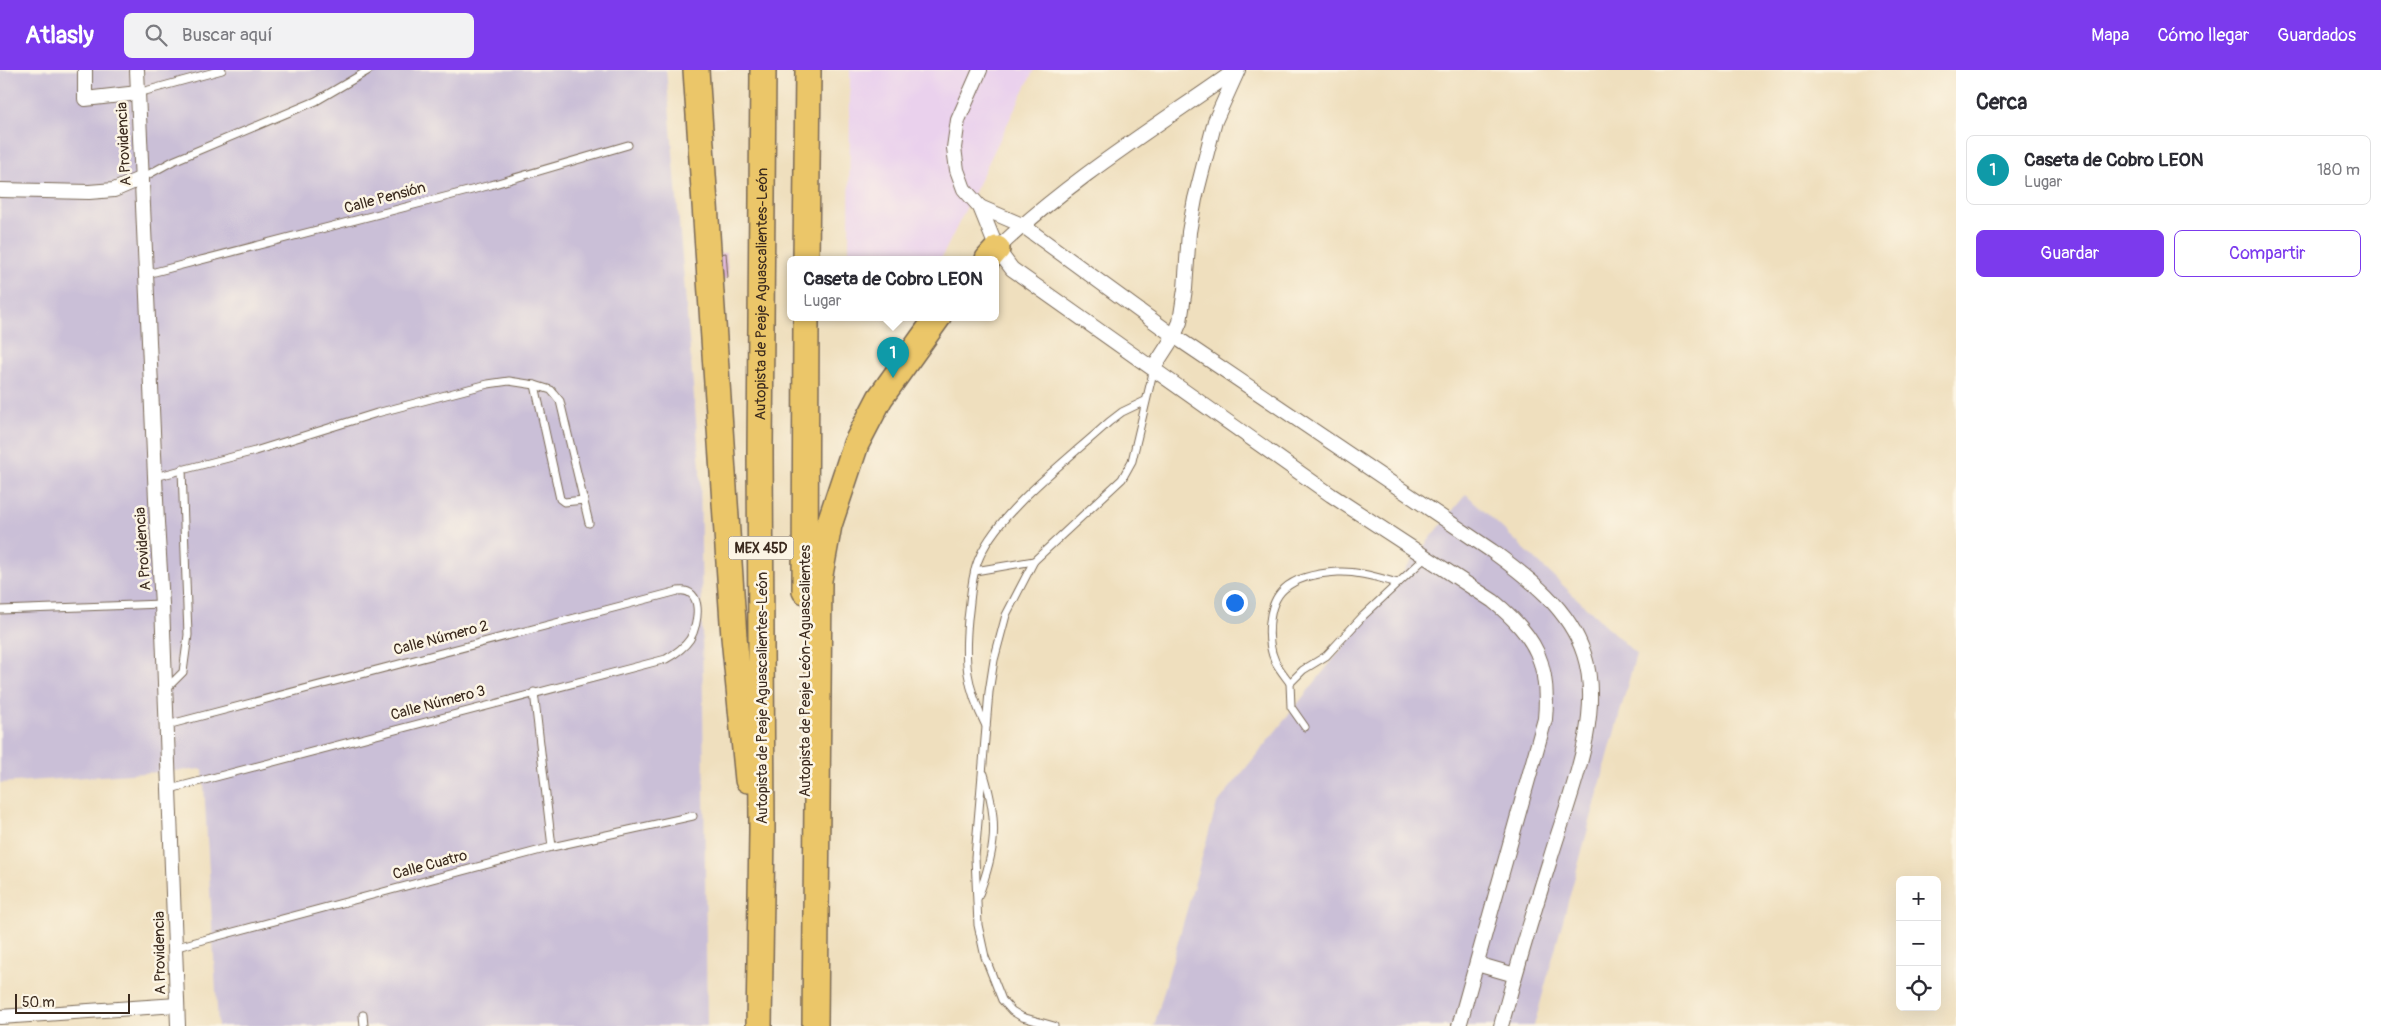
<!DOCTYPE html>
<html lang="es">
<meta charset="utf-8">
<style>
:root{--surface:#fff;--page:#f2f2f3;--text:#2b2b33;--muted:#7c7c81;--line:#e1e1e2;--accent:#7c3aed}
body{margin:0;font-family:Pangolin,sans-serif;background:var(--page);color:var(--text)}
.controls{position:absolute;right:15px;bottom:15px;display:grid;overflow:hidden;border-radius:8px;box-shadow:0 5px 20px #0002}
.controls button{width:45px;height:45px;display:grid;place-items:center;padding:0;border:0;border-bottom:1px solid var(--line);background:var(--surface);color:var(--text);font:25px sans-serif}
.scale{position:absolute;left:15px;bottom:12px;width:115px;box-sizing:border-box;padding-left:5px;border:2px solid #3b2a1e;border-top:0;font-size:14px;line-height:18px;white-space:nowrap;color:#3b2a1e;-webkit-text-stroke:4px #fcf5e5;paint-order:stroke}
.you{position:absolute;left:1234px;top:532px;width:18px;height:18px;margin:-12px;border:4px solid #fff;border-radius:50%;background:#1a73e8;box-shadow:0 0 0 8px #1a73e833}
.badge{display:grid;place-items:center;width:32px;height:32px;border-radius:50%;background:var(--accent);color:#fff;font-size:16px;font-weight:700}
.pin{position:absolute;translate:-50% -41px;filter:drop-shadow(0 1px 2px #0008)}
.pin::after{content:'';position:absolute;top:26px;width:18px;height:15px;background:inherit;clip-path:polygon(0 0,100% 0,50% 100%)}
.popup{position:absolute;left:787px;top:186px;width:212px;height:65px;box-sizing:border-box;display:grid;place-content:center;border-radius:8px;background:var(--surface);filter:drop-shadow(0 1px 4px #0005);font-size:16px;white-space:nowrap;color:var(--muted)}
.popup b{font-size:19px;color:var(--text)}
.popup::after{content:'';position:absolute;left:50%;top:100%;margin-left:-10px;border:10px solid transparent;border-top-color:var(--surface)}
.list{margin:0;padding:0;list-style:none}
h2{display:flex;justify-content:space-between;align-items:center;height:65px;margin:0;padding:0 20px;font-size:21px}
h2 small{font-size:16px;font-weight:400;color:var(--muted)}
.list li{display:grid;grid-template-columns:32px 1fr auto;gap:15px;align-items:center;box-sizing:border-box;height:70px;margin:0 10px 10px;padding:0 10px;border:1px solid var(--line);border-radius:8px}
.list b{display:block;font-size:19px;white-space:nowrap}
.list p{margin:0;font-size:16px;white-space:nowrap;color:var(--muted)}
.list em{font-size:16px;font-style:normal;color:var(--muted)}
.actions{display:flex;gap:10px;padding:15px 20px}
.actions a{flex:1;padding:11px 0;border:1px solid var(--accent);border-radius:8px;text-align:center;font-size:18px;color:var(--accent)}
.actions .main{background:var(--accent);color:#fff}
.icon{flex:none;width:28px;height:28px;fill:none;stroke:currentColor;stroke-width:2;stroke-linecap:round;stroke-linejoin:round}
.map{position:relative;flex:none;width:1956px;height:956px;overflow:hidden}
header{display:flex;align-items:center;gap:30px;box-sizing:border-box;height:70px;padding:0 25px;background:var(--accent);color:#fff}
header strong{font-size:24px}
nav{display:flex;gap:28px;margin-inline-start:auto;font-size:18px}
.search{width:350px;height:45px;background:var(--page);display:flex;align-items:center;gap:12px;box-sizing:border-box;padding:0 18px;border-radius:8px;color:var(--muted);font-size:19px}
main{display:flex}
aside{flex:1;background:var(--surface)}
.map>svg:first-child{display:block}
</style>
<header>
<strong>Atlasly</strong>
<div class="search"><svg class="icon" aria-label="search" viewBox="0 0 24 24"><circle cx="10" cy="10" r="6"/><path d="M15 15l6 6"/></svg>Buscar aquí</div>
<nav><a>Mapa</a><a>Cómo llegar</a><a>Guardados</a></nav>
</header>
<main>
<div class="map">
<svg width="1956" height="956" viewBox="0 0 1956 956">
<rect width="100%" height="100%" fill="#fcf5e5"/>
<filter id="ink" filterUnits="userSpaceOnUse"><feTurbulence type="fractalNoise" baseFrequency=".02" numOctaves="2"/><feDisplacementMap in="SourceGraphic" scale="10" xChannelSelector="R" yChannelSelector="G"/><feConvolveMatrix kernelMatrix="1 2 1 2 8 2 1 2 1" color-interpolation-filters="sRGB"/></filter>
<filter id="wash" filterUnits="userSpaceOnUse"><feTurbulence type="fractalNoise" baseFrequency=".0096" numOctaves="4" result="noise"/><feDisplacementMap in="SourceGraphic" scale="20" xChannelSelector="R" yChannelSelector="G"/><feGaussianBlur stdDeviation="1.12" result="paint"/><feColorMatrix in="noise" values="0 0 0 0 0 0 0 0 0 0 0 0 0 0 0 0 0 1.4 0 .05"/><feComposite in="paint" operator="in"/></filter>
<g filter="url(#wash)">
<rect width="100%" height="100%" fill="#efdfbe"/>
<polygon fill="#ead1ed" points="850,0 1034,0 941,189 849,189"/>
<g fill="#cabfd7">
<polygon points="0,0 666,0 700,397 707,956 218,956 203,699 0,713"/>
<polygon points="1466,424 1636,584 1534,956 1154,956 1217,734"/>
</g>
<g id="blocks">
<polygon fill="#ce95cf" points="726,183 728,208 703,211 700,187"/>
</g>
</g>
<g filter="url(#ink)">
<use href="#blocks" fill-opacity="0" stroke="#7a6956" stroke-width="1"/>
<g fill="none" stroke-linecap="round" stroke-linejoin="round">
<defs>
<g id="service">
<polyline points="138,23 222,0"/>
<polyline points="142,108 173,91 316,31 369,0"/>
<polyline points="147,204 491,115 628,75"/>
<polyline points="535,315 560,429 564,432 584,430"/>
<polyline points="155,407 255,381 377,343 488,314 509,311 535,315 551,320 560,331 589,453"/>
<polyline points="975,501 1034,491"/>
<polyline points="0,540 162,534"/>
<path d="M 1290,613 C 1285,606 1279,599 1275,591 C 1266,571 1267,534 1284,519 C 1298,506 1321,503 1338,502 C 1358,501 1379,508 1398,513"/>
<polyline points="166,619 183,602 188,565 182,399"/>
<polyline points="534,622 552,777"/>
<path d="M 167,655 L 678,521 C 704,517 699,554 690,569 C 684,578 675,584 666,589 L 170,719"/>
<path d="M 986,656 C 966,616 964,592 968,549 C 971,528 971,505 980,486 C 1000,440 1071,387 1109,352 L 1122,342 L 1145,331"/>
<polyline points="1305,657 1291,637 1290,613 1303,600 1326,586 1363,546 1425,488"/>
<path d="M 978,827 C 996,780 999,753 984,704"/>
<polyline points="177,877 552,777 693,746"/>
<polyline points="363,945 364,956"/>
<polyline points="1054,956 1022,947 1012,941 1002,930 985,887 978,855 975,787 989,622 994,590 1006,545 1034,491 1122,409 1132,391 1154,298"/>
</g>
<g id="minor">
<polyline points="85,0 85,29 138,23"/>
<polyline points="137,0 157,452 162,534 178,956"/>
<path d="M 980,0 L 958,50 L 954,78 L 957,100 L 964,119 L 980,137 L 997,179 L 1012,199 L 1331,425 L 1493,531 C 1536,566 1550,594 1545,649 L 1459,956"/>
<polyline points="0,120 89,122 114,120 142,108"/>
<path d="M 980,137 L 1022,155 L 1174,266 L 1492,481 C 1529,508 1569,538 1584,584 C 1605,648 1567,731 1549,793 C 1532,847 1516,901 1501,956"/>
<path d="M 997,179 C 1068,111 1155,57 1236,0"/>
<polyline points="1154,297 1174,266 1180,252 1185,219 1189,162 1195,129 1215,51 1238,0"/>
<polyline points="1477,894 1515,905"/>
<polyline points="0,947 177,935"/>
</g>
<g id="motorway">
<polyline points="696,0 734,567 748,710"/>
<polyline points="806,189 808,0"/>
<polyline points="988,189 997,179"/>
<polyline points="805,521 806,247"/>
<path id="s1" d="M 759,956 L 762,760 L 760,382 L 763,0"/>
<polyline points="815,956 819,510 829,455 856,374 880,328 938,247"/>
</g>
</defs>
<use href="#service" stroke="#7a6956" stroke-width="9"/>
<use href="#minor" stroke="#7a6956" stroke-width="16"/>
<use href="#motorway" stroke="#7a6956" stroke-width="28"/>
<use href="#service" stroke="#fff" stroke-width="7"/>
<use href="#minor" stroke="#fff" stroke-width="14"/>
<use href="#motorway" stroke="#ebc669" stroke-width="25"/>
</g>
</g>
<g text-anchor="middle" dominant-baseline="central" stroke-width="5" stroke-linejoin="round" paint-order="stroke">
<rect fill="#fcf5e5" stroke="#75675a" stroke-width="1" x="728.5" y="466.5" width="65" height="23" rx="4"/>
<g font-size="14" font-weight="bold" fill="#3b2a1e">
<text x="761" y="478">MEX 45D</text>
</g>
<g font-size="15" fill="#3b2a1e" stroke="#fcf5e5">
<text transform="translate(124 74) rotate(-93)">A Providencia</text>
<text transform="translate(385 128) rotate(-15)">Calle Pensión</text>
<text stroke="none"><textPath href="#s1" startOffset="732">Autopista de Peaje Aguascalientes-León</textPath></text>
<text transform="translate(143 479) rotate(-94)">A Providencia</text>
<text transform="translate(441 568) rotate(-15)">Calle Número 2</text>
<text transform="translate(805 601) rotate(-90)">Autopista de Peaje León-Aguascalientes</text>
<text transform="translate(762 628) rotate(-90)">Autopista de Peaje Aguascalientes-León</text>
<text transform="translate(438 633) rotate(-15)">Calle Número 3</text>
<text transform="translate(430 795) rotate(-15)">Calle Cuatro</text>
<text transform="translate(160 883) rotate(-91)">A Providencia</text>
</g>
</g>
</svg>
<div class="controls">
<button>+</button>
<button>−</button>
<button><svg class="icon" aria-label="locate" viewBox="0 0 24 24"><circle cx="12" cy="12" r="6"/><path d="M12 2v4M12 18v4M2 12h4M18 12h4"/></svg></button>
</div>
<div class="scale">50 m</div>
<div class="you"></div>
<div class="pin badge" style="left:893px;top:308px;background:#0f9aa8">1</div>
<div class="popup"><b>Caseta de Cobro LEON</b>Lugar</div>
</div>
<aside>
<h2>Cerca<small></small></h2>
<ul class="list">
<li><span class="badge" style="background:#0f9aa8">1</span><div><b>Caseta de Cobro LEON</b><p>Lugar</p></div><em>180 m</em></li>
</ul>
<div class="actions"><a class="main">Guardar</a><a>Compartir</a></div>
</aside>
</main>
